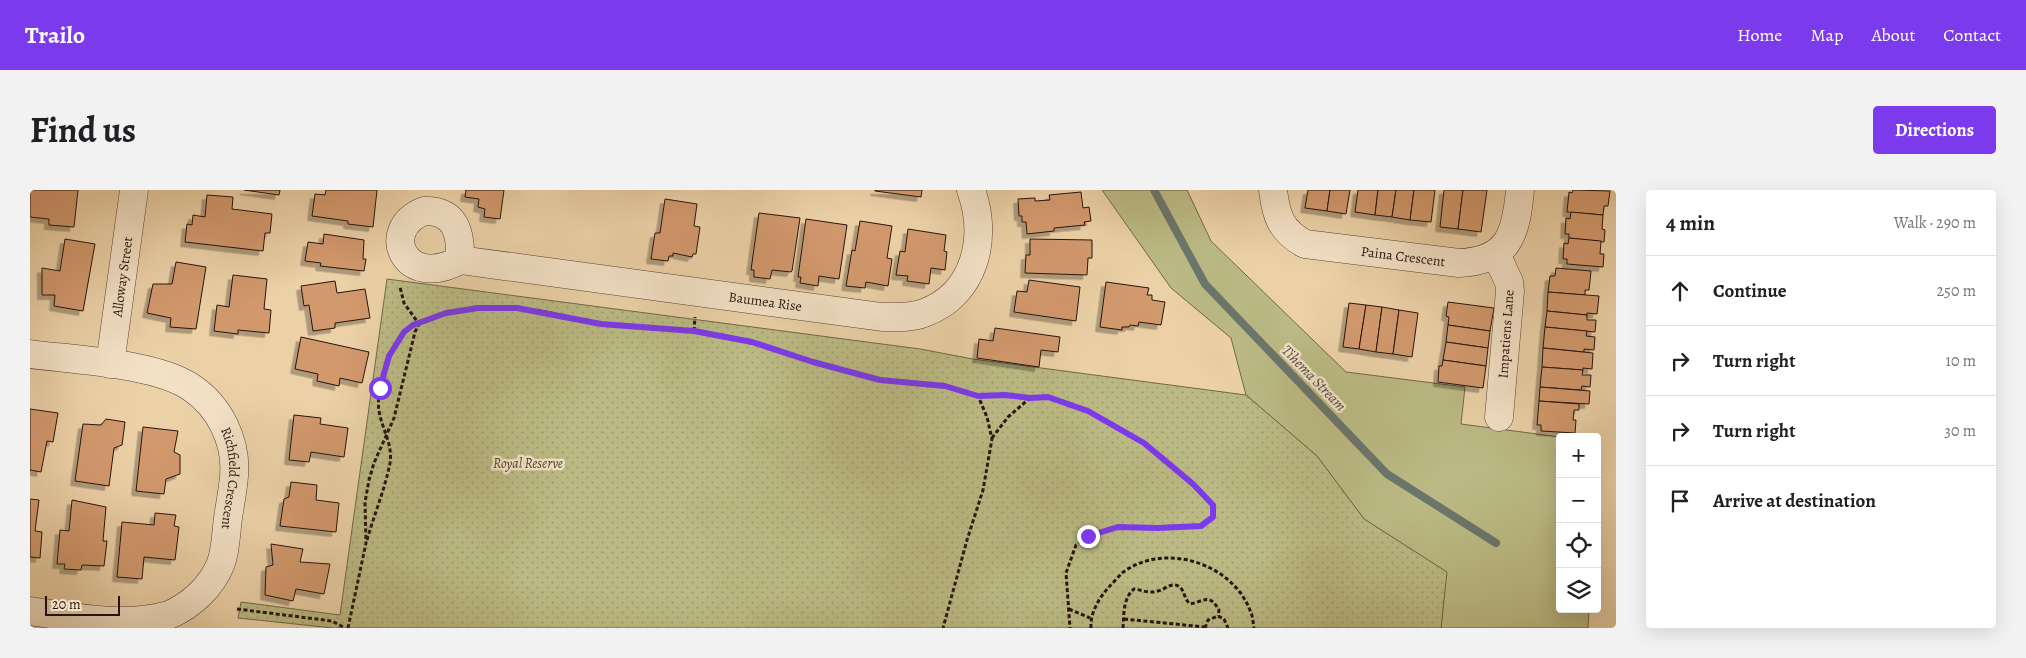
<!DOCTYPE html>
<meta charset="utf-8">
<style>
:root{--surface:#fff;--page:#f2f2f2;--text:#202124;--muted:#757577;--line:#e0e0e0;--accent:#7c3aed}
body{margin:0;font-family:Alegreya,serif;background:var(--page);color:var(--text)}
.controls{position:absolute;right:15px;bottom:15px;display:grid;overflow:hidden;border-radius:5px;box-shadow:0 5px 20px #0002}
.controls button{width:45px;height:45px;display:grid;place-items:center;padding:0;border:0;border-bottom:1px solid var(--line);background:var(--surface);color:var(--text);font:25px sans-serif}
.scale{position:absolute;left:15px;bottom:12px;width:75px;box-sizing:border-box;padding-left:5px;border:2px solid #27140d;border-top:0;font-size:14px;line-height:18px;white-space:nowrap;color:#27140d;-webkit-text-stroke:4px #f3e1c6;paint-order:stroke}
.stop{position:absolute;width:15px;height:15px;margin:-11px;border:4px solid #7c3aed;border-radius:50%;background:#fff}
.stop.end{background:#7c3aed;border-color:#fff;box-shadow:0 1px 5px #0008}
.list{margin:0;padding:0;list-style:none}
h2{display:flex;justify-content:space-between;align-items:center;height:65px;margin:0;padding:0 20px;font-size:21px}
h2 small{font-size:16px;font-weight:400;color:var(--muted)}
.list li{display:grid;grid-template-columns:32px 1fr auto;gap:15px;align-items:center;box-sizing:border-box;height:70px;padding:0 20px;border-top:1px solid var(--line)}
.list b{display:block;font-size:19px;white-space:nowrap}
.list em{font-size:16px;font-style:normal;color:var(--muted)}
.icon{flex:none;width:28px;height:28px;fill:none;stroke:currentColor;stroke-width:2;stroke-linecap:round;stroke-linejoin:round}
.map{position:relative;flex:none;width:1586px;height:438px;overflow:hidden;border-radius:5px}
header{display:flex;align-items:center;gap:30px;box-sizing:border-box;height:70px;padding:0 25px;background:var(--accent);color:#fff}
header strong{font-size:24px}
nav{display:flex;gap:28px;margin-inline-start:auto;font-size:18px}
.intro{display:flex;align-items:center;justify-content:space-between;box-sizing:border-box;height:120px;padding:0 30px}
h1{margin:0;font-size:35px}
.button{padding:12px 22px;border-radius:5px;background:var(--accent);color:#fff;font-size:18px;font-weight:700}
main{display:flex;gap:30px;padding:0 30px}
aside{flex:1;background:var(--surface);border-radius:5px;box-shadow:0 5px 20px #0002}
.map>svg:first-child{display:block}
</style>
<header>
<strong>Trailo</strong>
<nav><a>Home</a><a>Map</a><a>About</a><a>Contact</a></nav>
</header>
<div class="intro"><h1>Find us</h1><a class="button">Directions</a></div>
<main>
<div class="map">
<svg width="1586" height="438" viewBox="0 0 1586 438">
<defs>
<pattern id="park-dots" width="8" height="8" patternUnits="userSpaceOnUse" patternTransform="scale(1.25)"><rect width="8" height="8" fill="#bbba84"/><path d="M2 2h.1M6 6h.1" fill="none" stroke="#a19f71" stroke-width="1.8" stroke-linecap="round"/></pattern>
<filter id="shadow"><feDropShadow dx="-4.5" dy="4.5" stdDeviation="0" flood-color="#0004"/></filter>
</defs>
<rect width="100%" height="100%" fill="#ecd1a7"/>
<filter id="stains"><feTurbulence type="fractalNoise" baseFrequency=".004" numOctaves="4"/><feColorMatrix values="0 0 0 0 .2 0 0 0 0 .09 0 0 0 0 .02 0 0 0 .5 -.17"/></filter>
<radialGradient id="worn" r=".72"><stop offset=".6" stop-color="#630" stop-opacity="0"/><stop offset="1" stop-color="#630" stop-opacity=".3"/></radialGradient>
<polygon fill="#bbba84" stroke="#716748" points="1072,0 1157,0 1181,51 1316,182 1435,197 1431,234 1530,247 1530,419 1559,419 1558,438 1411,438 1416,382 1334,329 1287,266 1216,205 1201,148 1141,98"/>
<polygon fill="url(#park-dots)" stroke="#716748" points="357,89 890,159 943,169 1216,205 1287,266 1334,329 1417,382 1411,438 303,438 208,428 211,412 310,425"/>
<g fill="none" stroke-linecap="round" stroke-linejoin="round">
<polyline stroke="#6b766c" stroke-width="8" points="1124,0 1175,94 1357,284 1466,353"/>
</g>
<g fill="#d2996d" stroke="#27140d" filter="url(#shadow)">
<polygon points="0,0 48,0 44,37 19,35 19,29 0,27"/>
<polygon points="214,0 250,0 249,5"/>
<polygon points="296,0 347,0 343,37 318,34 318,31 282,26 285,4 295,5"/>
<polygon points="436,0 474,0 470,29 454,27 455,19 448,17 449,9 435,7"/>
<polygon points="892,0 891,7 845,1 845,0"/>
<polygon points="1278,0 1300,0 1297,21 1275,18"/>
<polygon points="1300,0 1320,0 1316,24 1297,21"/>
<polygon points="1328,0 1348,0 1345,25 1325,22"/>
<polygon points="1348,0 1366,0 1362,27 1345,25"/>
<polygon points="1366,0 1384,0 1380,30 1362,27"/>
<polygon points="1384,0 1405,0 1401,32 1380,30"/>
<polygon points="1414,0 1433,0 1428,39 1410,37"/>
<polygon points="1433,0 1457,0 1451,42 1428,39"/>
<polygon points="1543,0 1580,1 1578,16 1574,16 1573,25 1537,22 1539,2 1542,3"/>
<polygon points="1051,2 1053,18 1059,17 1061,31 1054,32 1055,35 1024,38 1024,41 997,44 996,32 992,32 992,26 989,26 988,9 1005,8 1005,11 1020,10 1019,5"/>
<polygon points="177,5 203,7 202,19 242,24 240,43 235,43 233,61 155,52 157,34 162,35 163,25 175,27"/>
<polygon points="635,9 667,14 664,36 670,37 666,64 663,64 662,67 643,63 643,66 639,66 638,71 621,69 625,43 630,43"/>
<polygon points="1541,22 1573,25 1572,39 1575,40 1574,52 1539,48 1539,44 1535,44 1536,28 1540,29"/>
<polygon points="729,23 770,28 762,81 761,82 742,80 740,89 724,87 724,80 721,80"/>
<polygon points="776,29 817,35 809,89 789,86 788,96 770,93 771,87 768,87"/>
<polygon points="830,31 862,36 857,68 862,69 858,96 836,92 835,98 816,96 822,60 825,61"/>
<polygon points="878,39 916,45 914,61 917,62 915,80 901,78 899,94 877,91 878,86 866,85 870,61 875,62"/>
<polygon points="294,44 334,50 333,69 336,69 334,81 290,76 291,73 275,71 278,52 293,54"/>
<polygon points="1539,48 1571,51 1570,64 1574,64 1573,77 1537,74 1537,69 1533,69 1534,53 1538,54"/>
<polygon points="35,49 65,54 53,121 24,116 25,105 12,105 12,78 30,81"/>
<polygon points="1000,49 1062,50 1062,68 1058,68 1057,85 995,83 996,65 1000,65"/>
<polygon points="146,72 176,77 166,139 140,137 141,128 117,123 123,94 142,94"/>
<polygon points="1526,78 1561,81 1559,100 1555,100 1555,105 1518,102 1520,86 1525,86"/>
<polygon points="203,85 237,89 234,119 241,120 239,143 208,140 208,144 184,141 187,115 199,117"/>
<polygon points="999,90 1050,97 1046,131 984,122 987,101 997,102"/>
<polygon points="305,91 307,103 335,99 340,128 305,133 305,138 283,141 279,115 274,116 271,96"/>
<polygon points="1076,92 1119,98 1117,105 1122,105 1122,110 1135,112 1131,135 1109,132 1108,136 1100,135 1099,137 1092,137 1092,140 1070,137"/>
<polygon points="1518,102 1569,106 1567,124 1557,123 1557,125 1517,121"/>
<polygon points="1418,112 1464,118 1460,141 1418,135 1419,127 1416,126"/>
<polygon points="1319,113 1336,115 1329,159 1313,157"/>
<polygon points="1336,115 1352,117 1346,162 1329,159"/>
<polygon points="1352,117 1369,120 1363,164 1346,162"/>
<polygon points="1369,120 1388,123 1382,167 1363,164"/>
<polygon points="1517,121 1557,125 1557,130 1566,130 1565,142 1515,137"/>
<polygon points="1418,135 1460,141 1458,158 1416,152"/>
<polygon points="1515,137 1557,141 1556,146 1565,147 1564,160 1554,159 1554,162 1513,158"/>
<polygon points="965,138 1030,147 1028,162 1011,160 1009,177 947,168 949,149 963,151"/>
<polygon points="271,147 339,162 332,193 310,188 309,196 287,191 288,184 265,179"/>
<polygon points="1416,152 1458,158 1456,176 1413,170"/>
<polygon points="1513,158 1563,163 1562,179 1553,178 1553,180 1512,177"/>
<polygon points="1413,170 1456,176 1453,198 1408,192 1409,176 1412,176"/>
<polygon points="1512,177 1553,180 1552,185 1561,185 1560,197 1552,196 1551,200 1510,197"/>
<polygon points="1510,197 1560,201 1559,214 1509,211"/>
<polygon points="1509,211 1549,214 1549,220 1544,220 1543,230 1546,230 1545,243 1511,241 1511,235 1507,235"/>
<polygon points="0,219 28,223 23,252 17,251 11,282 0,280"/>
<polygon points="264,225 291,228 290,234 318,238 314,267 281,262 279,272 259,270"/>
<polygon points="76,229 95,232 92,255 84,258 79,296 45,291 53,234 71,235"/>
<polygon points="113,237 148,241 144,262 150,265 150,284 136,289 134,304 106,301"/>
<polygon points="261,292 287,295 286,310 309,313 306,342 250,336 254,309 259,307"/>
<polygon points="0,309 9,310 5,341 12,342 10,368 0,367"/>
<polygon points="42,310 76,317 73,351 77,351 74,376 52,375 51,380 34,379 35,374 27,374 30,340 39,341"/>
<polygon points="125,323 146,325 144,336 149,337 145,370 114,367 112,389 87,387 92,332 124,335"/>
<polygon points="241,354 273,359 270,372 300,374 294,404 266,399 263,411 235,405 236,377 243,375"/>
</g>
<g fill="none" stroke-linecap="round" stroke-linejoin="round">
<defs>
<g id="minor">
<path id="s1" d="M 1243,0 C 1246,26 1251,41 1275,54 L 1429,73 C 1479,71 1486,44 1490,0"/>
<path d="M 394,21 C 426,20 431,43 430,70 C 374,101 348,39 394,21 Z"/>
<polyline points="1466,64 1479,92 1480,101 1469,227"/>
<path id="s2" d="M 430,70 L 852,127 C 866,127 881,128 894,123 C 946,104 958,47 941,0"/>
<path id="s3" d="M 0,164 C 44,170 126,173 162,198 C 190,217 207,252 204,286 C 203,300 200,314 198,328 C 196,342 196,359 191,373 C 182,396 162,415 139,425 C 95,438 44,427 0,421"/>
<path id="s4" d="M 80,174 L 104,0"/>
</g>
</defs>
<use href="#minor" stroke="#584334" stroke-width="29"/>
<g stroke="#27140d" stroke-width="3" stroke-dasharray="4 2.5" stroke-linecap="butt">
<polyline points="664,141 665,127"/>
<polyline points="948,206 975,205 1000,208"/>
<polyline points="962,248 978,227 1000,208 1018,207 1058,221 1114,253 1163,295 1183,315 1183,327 1171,336 1087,337 1058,346 1046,355 1036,383 1040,438"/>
<path d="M 337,350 C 344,325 355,299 360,273 C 363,254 352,239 349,221 C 345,196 362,140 389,134 L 374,113 L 370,97"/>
<polyline points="207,419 302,431 315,438"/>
<polyline points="1039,419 1060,428"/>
<polyline points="1094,429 1175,437"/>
<path d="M 318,438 L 336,353 L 335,312 L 339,290 L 344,273 L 364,228 L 385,142 L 389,134 C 424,117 466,114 504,120 C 526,123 548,130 571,134 C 611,140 651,138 691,146 C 738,155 782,174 829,185 C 869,194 909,191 948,206 L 957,227 L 962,249 L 953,300 L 937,350 L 913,438"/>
<path d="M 1061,438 C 1060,423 1069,408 1079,397 C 1083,393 1088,387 1092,383 C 1134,351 1204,373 1221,423 C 1223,427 1223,433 1224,438"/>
<path d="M 1093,438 C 1094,424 1093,408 1104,399 C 1112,400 1120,404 1128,401 C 1136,399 1142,391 1150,397 C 1155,402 1154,409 1160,414 C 1175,411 1179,403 1189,420 L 1188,426"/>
<polyline points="1175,438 1178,430 1188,426 1194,429 1198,438"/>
</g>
<use href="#minor" stroke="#f3e1c6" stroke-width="28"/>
</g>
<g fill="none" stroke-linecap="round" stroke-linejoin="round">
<polyline stroke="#7c3aed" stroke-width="6" points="350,198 359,166 374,142 383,135 416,123 448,118 487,118 571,134 664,141 722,152 783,172 850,190 915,196 948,206 975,205 1000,208 1018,207 1058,221 1114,253 1163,294 1183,315 1183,327 1171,336 1128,338 1088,337 1058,346"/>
</g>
<g text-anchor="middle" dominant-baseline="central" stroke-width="5" stroke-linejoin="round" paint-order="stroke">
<g font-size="14" fill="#27140d" stroke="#f3e1c6">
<text stroke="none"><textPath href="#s1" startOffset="165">Paina Crescent</textPath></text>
<text stroke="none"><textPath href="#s4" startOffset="88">Alloway Street</textPath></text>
<text stroke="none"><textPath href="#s2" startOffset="308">Baumea Rise</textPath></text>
<text transform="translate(1476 144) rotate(-86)">Impatiens Lane</text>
<text stroke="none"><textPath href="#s3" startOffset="271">Richfield Crescent</textPath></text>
</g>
<g font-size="14" font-style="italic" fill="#534631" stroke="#f3e1c6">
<text x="498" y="273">Royal Reserve</text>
</g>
<g font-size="15" font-style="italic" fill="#4f4d44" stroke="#f3e1c6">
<text transform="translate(1284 188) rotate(46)">Tihema Stream</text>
</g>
</g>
<rect width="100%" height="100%" filter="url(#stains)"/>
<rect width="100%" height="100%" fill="url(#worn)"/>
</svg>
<div class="controls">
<button>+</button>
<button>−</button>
<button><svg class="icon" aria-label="locate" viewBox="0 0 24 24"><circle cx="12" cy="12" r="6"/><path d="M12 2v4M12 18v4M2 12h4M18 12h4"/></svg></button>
<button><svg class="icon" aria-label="layers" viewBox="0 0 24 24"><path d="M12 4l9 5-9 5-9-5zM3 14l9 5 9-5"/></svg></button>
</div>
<div class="scale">20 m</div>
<div class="stop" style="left:350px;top:198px"></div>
<div class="stop end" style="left:1058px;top:346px"></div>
</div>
<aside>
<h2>4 min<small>Walk · 290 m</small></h2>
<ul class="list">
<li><svg class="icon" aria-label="ahead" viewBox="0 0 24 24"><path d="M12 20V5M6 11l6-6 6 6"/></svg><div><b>Continue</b></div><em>250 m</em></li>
<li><svg class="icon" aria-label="right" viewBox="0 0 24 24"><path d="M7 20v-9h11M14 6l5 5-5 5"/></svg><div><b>Turn right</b></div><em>10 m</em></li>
<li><svg class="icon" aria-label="right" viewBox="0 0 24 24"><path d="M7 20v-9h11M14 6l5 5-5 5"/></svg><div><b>Turn right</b></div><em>30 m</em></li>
<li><svg class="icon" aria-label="arrive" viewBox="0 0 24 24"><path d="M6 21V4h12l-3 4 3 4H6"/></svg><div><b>Arrive at destination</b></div></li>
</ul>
</aside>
</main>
